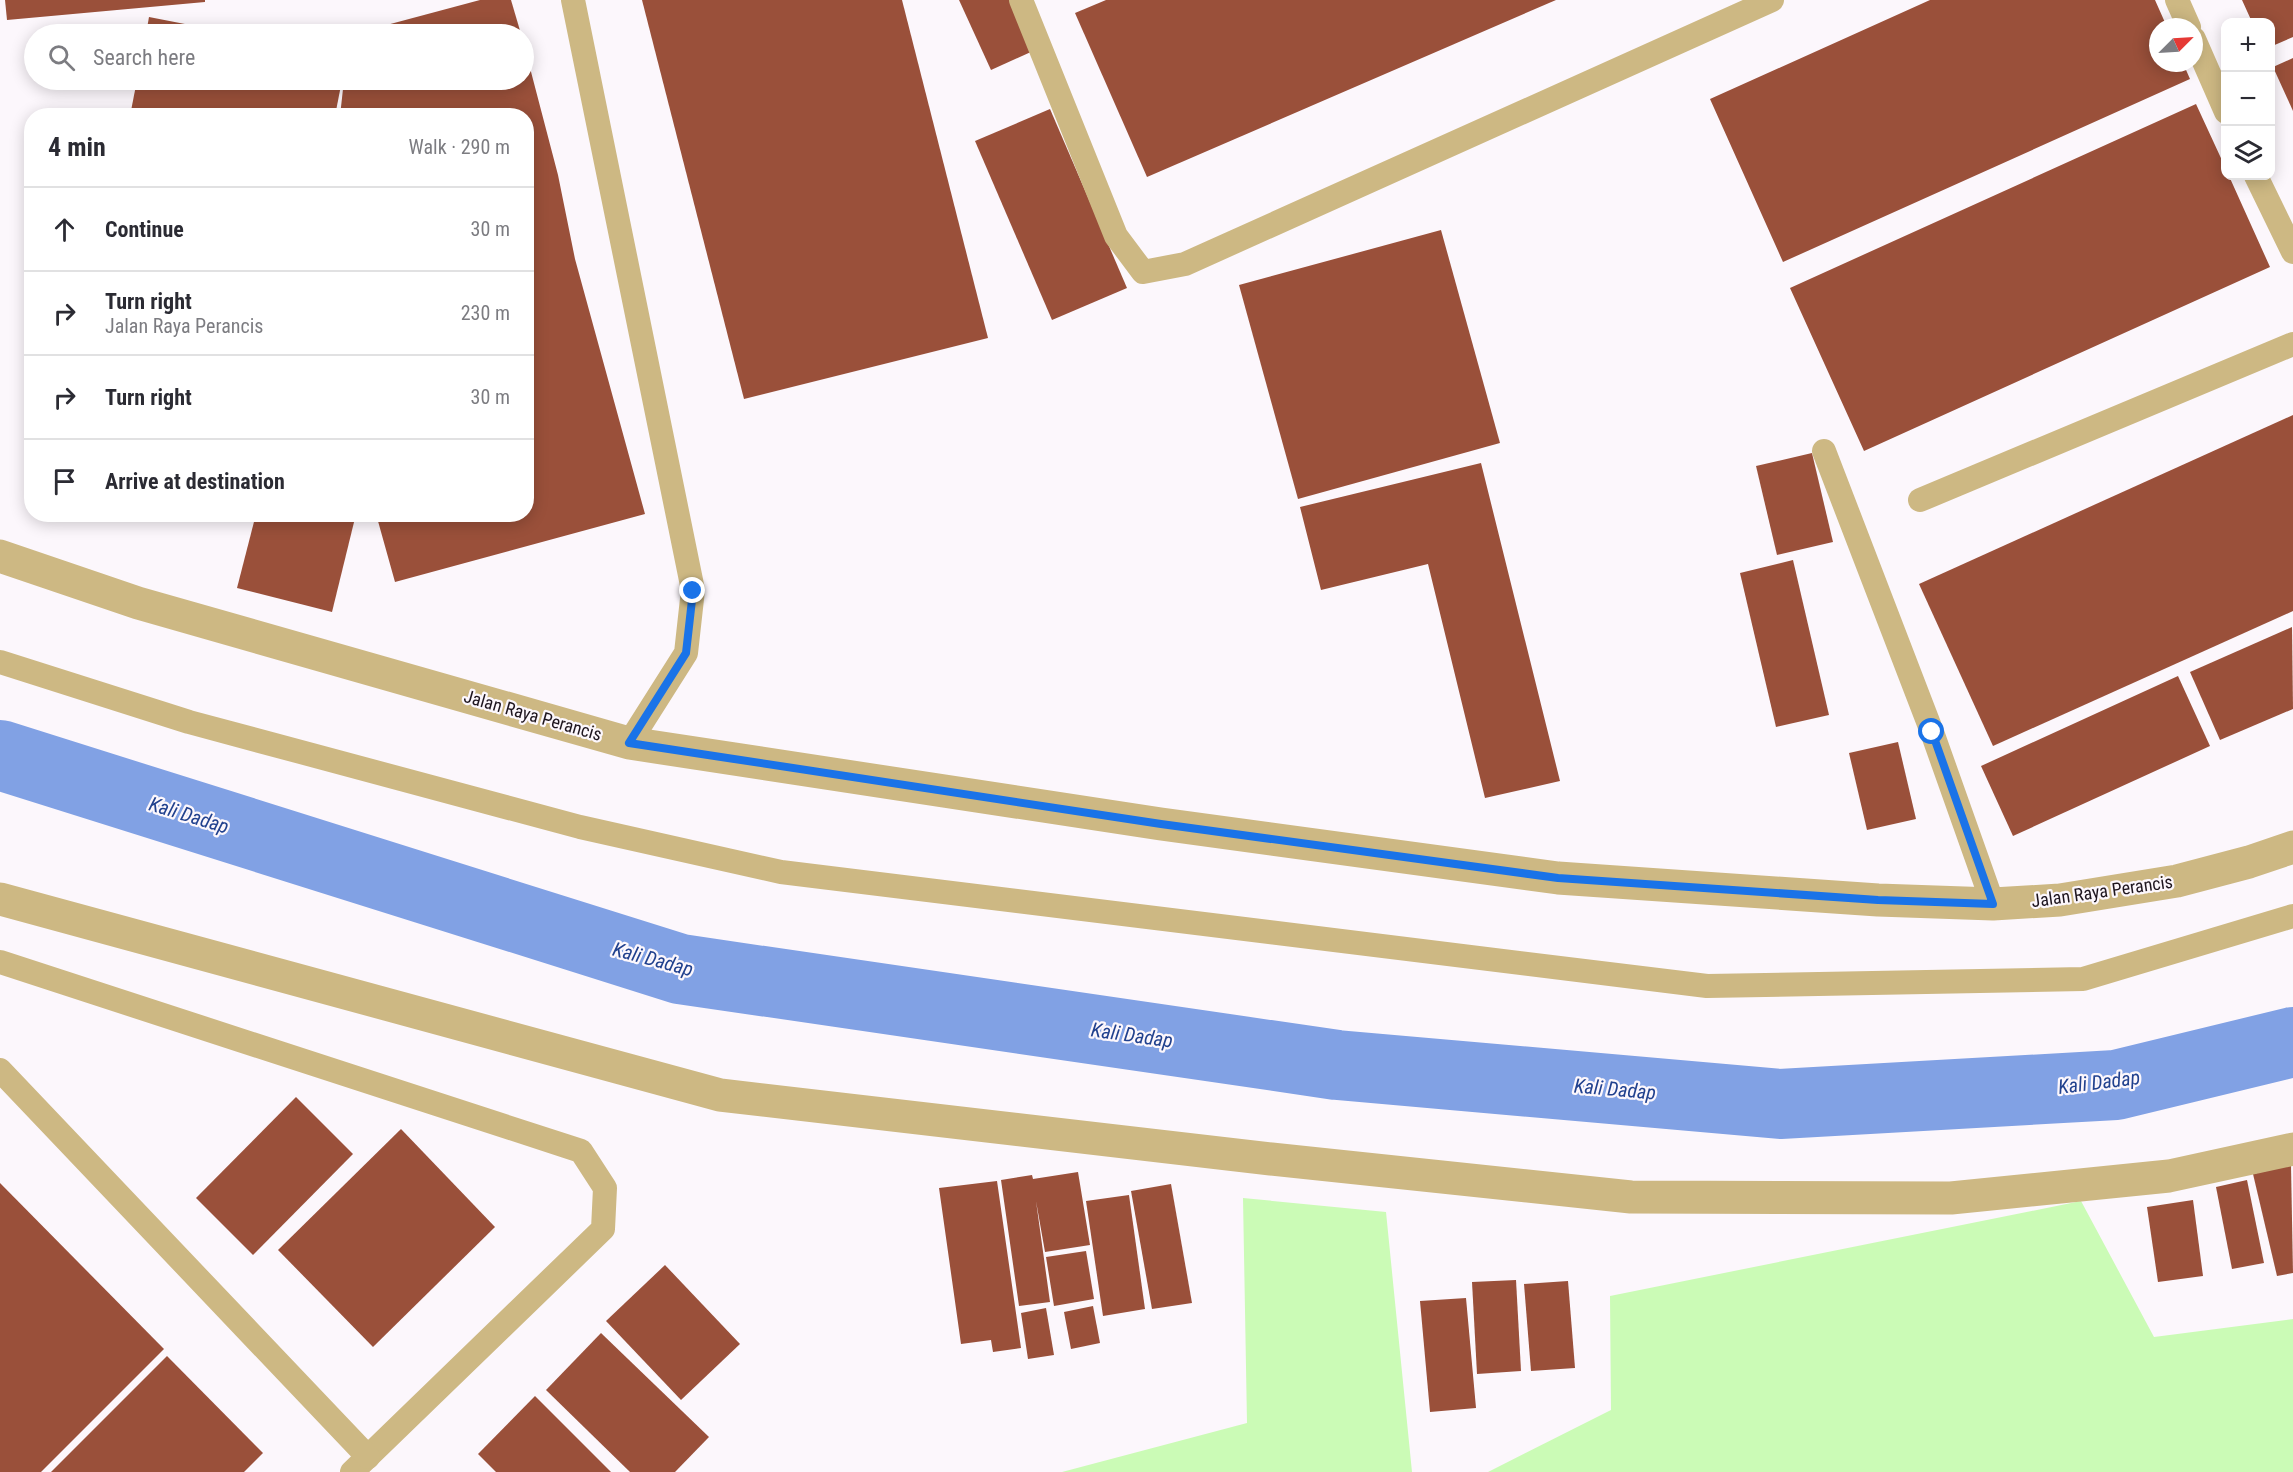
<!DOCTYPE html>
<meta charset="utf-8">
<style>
:root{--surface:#fff;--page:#f2f2f3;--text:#2b2b33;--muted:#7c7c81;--line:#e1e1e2}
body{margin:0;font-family:"Roboto Condensed",sans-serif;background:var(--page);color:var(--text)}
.controls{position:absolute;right:18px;top:18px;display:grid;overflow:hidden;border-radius:12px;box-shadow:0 3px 15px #0003}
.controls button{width:54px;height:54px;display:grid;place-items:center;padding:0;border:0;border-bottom:2px solid var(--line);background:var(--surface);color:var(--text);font:30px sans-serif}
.compass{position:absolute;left:2149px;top:18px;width:54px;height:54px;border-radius:50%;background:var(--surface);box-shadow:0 3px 15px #0003;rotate:66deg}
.stop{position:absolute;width:18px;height:18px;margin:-14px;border:4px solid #1a73e8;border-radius:50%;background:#fff}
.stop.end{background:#1a73e8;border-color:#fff;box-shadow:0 2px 6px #0008}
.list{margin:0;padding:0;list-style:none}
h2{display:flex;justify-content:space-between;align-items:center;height:78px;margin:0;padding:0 24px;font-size:26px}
h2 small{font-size:20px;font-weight:400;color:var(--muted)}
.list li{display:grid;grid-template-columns:39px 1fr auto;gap:18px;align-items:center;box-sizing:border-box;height:84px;padding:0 24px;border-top:2px solid var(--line)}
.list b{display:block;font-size:22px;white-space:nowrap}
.list p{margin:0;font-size:20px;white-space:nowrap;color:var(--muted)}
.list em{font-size:20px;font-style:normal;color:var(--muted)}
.icon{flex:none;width:33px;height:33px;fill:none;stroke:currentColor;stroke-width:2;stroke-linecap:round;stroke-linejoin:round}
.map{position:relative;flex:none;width:2293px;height:1472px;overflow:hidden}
.search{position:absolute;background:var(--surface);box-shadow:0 3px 15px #0003;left:24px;top:24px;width:510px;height:66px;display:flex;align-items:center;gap:15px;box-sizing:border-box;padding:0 21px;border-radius:33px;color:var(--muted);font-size:22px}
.panel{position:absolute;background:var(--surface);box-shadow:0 3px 15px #0003;left:24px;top:108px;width:510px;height:414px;border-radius:24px}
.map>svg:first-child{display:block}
</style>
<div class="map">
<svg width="2293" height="1472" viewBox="0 0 2293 1472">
<rect width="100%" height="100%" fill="#fcf7fc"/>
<g fill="#cbfbb6">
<polygon points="1243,1198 1386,1212 1412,1472 1062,1472 1247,1423"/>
<polygon points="2081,1201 2154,1337 2293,1319 2293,1472 1488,1472 1611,1410 1610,1296"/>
</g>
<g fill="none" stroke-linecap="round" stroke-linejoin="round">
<polyline stroke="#81a1e4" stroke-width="70" points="0,755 680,969 1337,1065 1780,1104 2116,1085 2293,1042"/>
</g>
<g fill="#9a503a">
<polygon points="5,0 205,0 205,2 7,20"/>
<polygon points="480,0 511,0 521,34 353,34"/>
<polygon points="642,0 902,0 988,338 744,399"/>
<polygon points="959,0 1011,0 1033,51 991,70"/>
<polygon points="1106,0 1556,0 1147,177 1075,13"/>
<polygon points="1930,0 2155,0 2167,27 2158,27 2158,63 2183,63 2190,79 1783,262 1710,99"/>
<polygon points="2242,0 2293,0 2293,37 2270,47 2270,22 2252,22"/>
<polygon points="149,17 231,33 230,34 146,34"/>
<polygon points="524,45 558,175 575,259 645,514 395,582 376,514 526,514 526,116 340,116 344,80 524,80"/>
<polygon points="2293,58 2293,111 2273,67"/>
<polygon points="137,80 342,80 335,116 130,116"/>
<polygon points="2196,104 2226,169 2226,176 2229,176 2270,267 1864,451 1790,288"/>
<polygon points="1050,109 1127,288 1052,320 975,141"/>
<polygon points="1441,230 1500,443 1298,499 1239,285"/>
<polygon points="2293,415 2293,611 1993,746 1919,584"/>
<polygon points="1812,453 1833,542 1777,555 1756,466"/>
<polygon points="1481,463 1560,781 1485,798 1428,564 1321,590 1300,507"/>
<polygon points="256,514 356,514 332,612 237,588"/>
<polygon points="1793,560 1829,715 1776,727 1740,573"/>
<polygon points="2292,627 2293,709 2220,740 2190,672"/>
<polygon points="2178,676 2210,746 2013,836 1981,766"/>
<polygon points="1898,742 1916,819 1867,830 1849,753"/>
<polygon points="296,1097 353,1154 253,1255 196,1198"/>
<polygon points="401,1129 495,1227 373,1347 278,1250"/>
<polygon points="2291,1165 2293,1273 2277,1276 2253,1174"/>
<polygon points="1078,1172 1090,1245 1045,1252 1036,1201 1050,1302 1019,1306 1001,1180 1032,1175 1033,1179"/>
<polygon points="2247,1180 2264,1263 2232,1269 2216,1187"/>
<polygon points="997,1181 1021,1348 993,1352 991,1340 961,1344 939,1188"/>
<polygon points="0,1183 164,1349 41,1472 0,1472"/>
<polygon points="1171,1184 1192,1303 1152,1309 1131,1191"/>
<polygon points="1129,1195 1145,1309 1103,1316 1086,1201"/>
<polygon points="2193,1200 2203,1276 2158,1282 2147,1207"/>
<polygon points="1086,1251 1094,1299 1054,1306 1046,1257"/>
<polygon points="665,1265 740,1344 681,1400 606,1321"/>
<polygon points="1516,1280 1521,1371 1477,1374 1472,1282"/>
<polygon points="1568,1281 1575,1368 1531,1371 1524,1284"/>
<polygon points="1466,1298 1476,1408 1430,1412 1420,1301"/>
<polygon points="1093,1306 1100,1343 1071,1349 1064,1312"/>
<polygon points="1046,1308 1054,1355 1028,1359 1021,1313"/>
<polygon points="601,1333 709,1437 675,1472 630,1472 546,1390"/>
<polygon points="167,1356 263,1453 244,1472 51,1472"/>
<polygon points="535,1396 611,1472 496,1472 478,1454"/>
</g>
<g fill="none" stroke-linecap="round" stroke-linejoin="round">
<g stroke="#cdb883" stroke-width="24">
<polyline points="573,0 693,590 686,653 629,743"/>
<polyline points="1021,0 1116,236 1143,272 1185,264 1772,0"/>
<polyline points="2177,0 2189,27"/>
<polyline points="2194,39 2226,112"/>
<polyline points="2256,176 2293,252"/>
<polyline points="1824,451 1932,732 1993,904"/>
<polyline points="1920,500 2293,344"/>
<polyline points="0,662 189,722 580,827 781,872 1707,986 2083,979 2293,916"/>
<polyline points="0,962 581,1151 605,1188 603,1229 352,1472"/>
<polyline points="0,1070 368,1457"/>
</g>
<polyline stroke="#cdb883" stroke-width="33" points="0,899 720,1095 1271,1159 1631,1197 1951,1198 2169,1176 2293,1149"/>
<polyline stroke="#cdb883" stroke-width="33" points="0,556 138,603 629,743 1161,824 1558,878 1878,900 1993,904 2060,900 2177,881 2249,862 2293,847"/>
</g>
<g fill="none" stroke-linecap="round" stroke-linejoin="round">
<polyline stroke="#1a73e8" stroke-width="8" points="693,591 686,653 629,743 1161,824 1558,878 1878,900 1993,904 1932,732"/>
</g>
<g text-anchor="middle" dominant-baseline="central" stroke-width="4.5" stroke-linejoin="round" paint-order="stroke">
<g font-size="18" fill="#1e151e" stroke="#fcf7fc">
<text transform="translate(533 715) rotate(16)">Jalan Raya Perancis</text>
<text transform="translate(2102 891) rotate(-8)">Jalan Raya Perancis</text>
</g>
<g font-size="20" font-style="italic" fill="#21418e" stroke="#fcf7fc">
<text transform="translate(189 815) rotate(17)">Kali Dadap</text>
<text transform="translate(653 959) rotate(15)">Kali Dadap</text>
<text transform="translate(1132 1035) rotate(8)">Kali Dadap</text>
<text transform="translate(2099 1082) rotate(-7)">Kali Dadap</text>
<text transform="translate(1615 1089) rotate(5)">Kali Dadap</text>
</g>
</g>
</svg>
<div class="controls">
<button>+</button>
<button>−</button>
<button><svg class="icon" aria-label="layers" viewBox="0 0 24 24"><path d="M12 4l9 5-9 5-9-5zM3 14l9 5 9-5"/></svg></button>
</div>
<svg class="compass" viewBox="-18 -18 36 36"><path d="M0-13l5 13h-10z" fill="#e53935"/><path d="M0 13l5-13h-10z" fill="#7c7c81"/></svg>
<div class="stop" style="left:1932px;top:732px"></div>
<div class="stop end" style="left:693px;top:591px"></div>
<div class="search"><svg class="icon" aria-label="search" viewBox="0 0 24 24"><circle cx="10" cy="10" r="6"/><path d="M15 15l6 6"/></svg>Search here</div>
<section class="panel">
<h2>4 min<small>Walk · 290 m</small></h2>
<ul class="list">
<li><svg class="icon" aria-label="ahead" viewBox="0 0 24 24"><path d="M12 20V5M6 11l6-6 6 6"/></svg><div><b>Continue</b></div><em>30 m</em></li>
<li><svg class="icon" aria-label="right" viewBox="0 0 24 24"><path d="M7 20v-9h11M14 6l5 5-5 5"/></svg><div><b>Turn right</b><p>Jalan Raya Perancis</p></div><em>230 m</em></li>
<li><svg class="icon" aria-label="right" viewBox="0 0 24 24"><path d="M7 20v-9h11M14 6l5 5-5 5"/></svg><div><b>Turn right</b></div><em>30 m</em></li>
<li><svg class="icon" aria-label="arrive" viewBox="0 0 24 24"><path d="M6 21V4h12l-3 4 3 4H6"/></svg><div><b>Arrive at destination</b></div></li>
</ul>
</section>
</div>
